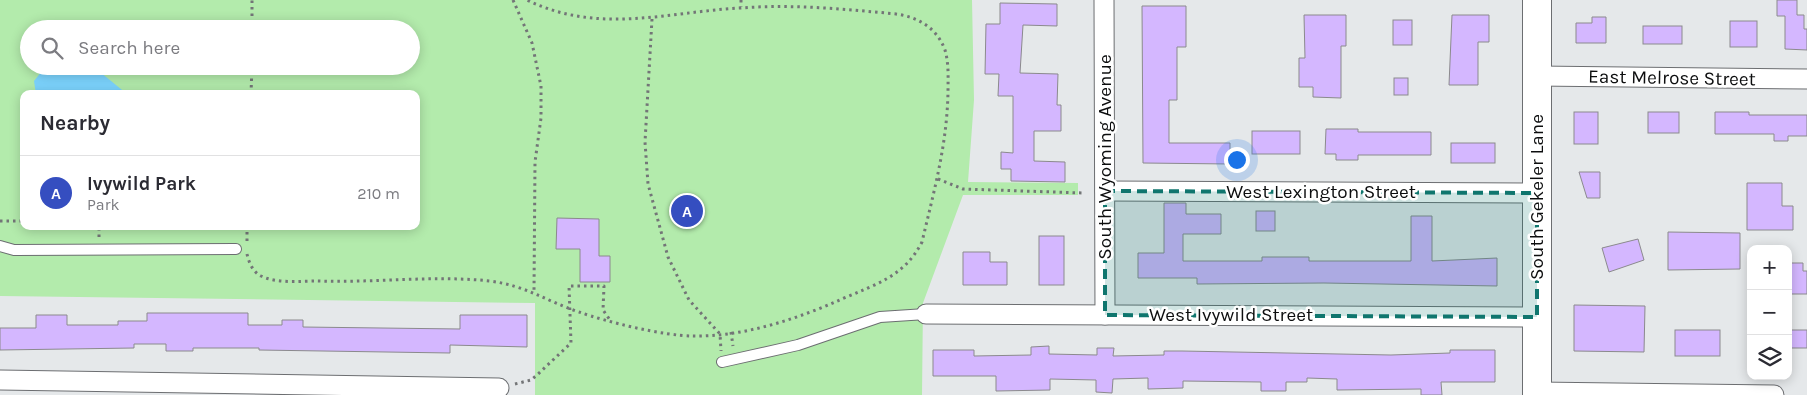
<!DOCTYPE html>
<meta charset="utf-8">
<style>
:root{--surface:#fff;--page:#f2f2f3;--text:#2b2b33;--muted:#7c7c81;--line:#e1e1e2;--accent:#354ec0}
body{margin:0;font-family:Karla,sans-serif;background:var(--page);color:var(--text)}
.controls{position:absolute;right:15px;bottom:15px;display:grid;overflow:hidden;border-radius:10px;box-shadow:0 2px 12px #0003}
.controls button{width:45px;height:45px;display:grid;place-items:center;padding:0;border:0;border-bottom:1px solid var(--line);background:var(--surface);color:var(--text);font:25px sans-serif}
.you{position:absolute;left:1236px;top:159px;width:18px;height:18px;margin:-12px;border:4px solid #fff;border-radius:50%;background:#1a73e8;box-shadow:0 0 0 8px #1a73e833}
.badge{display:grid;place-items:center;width:32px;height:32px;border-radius:50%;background:var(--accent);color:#fff;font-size:16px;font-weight:700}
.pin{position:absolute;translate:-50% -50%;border:2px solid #fff;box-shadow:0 1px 5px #0006}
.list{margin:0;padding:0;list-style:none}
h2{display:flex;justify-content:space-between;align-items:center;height:65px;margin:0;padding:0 20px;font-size:21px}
h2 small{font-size:16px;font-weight:400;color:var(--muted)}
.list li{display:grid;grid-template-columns:32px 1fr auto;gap:15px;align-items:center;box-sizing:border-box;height:75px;padding:0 20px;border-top:1px solid var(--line)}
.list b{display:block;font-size:19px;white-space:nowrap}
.list p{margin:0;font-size:16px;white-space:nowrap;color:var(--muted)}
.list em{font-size:16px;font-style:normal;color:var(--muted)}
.icon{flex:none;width:28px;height:28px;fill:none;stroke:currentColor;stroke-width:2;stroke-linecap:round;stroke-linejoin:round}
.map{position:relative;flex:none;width:1807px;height:395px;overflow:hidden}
.search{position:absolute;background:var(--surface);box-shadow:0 2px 12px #0003;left:20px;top:20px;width:400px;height:55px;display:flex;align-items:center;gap:12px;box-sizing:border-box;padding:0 18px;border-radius:28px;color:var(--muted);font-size:19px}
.panel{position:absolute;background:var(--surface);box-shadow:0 2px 12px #0003;left:20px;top:90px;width:400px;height:140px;border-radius:10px}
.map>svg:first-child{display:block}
</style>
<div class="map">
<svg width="1807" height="395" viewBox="0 0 1807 395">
<rect width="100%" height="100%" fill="#e5e8ea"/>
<path fill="#b3ebac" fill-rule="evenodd" d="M 0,0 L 972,0 L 974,100 L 968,182 L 1078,183 L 1078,195 L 963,195 L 923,303 L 922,395 L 535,395 L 535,303 L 0,296 ZM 29,29 L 411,29 L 411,66 L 29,66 ZM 24,94 L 416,94 L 416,226 L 24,226 Z"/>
<polygon fill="#7cd4fe" points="46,66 58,68 59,71 100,72 127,94 36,94 34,81"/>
<g fill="#d4b7ff" stroke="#8b8a8d">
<polygon points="1777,0 1797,0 1797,15 1804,15 1804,29 1807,29 1807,50 1785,49 1785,16 1777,16"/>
<polygon points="1000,3 1057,4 1057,26 1023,25 1020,73 1058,74 1057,105 1061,105 1061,131 1034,131 1034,161 1065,162 1065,182 1011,181 1011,169 1001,169 1001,152 1013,153 1013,96 998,96 999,74 985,74 986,24 1000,24"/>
<polygon points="1142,6 1186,6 1186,47 1177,47 1177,100 1169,100 1169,143 1230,143 1230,164 1143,163"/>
<polygon points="1304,15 1346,15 1346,46 1341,46 1341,98 1313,97 1313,87 1299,87 1299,58 1305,58"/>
<polygon points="1452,15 1489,15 1489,42 1478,42 1478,85 1449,85"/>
<polygon points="1592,17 1606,17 1606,43 1576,43 1576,23 1592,23"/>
<rect x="1393" y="20" width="19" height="25"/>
<rect x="1730" y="21" width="27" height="26"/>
<rect x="1643" y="26" width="39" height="18"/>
<rect x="1394" y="78" width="14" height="17"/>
<rect x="1574" y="112" width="24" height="32"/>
<rect x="1648" y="112" width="31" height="21"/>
<polygon points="1715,112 1749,112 1749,115 1807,115 1807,136 1788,136 1788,141 1774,141 1774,134 1715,134"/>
<polygon points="1326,129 1358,129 1358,132 1431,132 1431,155 1358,155 1358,160 1336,160 1336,154 1325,154"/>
<rect x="1252" y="131" width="48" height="23"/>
<rect x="1451" y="143" width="44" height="20"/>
<polygon points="1579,172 1600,172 1600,198 1587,198"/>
<polygon points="1747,183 1782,183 1782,206 1793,206 1793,230 1747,230"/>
<polygon points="1164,203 1186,203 1186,214 1221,214 1221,234 1183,234 1183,261 1262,261 1262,257 1309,257 1309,261 1411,261 1411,216 1432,216 1432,261 1497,258 1497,286 1324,283 1197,284 1197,278 1138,278 1138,253 1164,253"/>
<rect x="1256" y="211" width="19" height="20"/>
<polygon points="557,218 599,219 599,256 610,256 610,282 580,282 580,249 556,249"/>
<polygon points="1668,232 1740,233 1740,269 1668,270"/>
<rect x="1039" y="236" width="25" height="49"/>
<polygon points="1638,239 1644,260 1609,272 1602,248"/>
<polygon points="963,252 990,252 990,262 1007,262 1007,285 963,285"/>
<polygon points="1788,263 1803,263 1803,271 1807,271 1807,294 1788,294"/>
<polygon points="1574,305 1645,306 1644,352 1574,351"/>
<polygon points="147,313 248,313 248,325 282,325 282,320 303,320 303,327 460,329 460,315 527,315 527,347 450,345 450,353 259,350 259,348 193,348 193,351 166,351 166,344 134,344 134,348 0,350 0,328 36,328 36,315 67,315 67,325 118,325 118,321 147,321"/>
<rect x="1675" y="330" width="45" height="26"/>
<rect x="1788" y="330" width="19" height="18"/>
<polygon points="1049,346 1049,354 1097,355 1097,348 1114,348 1113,356 1164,355 1164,351 1182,351 1391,355 1450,353 1450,350 1495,350 1495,382 1441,382 1442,395 1421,395 1421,389 1337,390 1337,379 1307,378 1307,382 1286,382 1286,391 1261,391 1261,382 1183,381 1183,388 1148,389 1148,378 1113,379 1112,393 1096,392 1096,380 1050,379 1050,390 996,391 996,376 933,376 933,350 974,350 974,356 1031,355 1031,347"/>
</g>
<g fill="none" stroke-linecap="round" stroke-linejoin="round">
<defs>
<g id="lane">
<polyline points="0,246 14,250 236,249"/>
<polyline points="722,362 798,345 880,317 926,314"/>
</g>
<g id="street">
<polyline points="1104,0 1105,315"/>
<polyline points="1537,76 1807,79"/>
<polyline points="1105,191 1537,193"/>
<polyline points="926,314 1537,317"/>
<polyline points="0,380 499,388"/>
<polyline points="1537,392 1774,395"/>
</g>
<polyline id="secondary" points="1537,0 1537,395"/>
</defs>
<use href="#lane" stroke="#6c6e71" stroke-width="12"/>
<use href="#street" stroke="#6c6e71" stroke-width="21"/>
<use href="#secondary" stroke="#6c6e71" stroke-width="30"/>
<g stroke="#737577" stroke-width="3" stroke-dasharray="2.5 4" stroke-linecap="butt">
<polyline points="513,0 532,43 541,86 541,118 535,162 534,291"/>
<polyline points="741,0 741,7"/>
<polyline points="652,19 645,142 648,184 668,257 689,300 720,334 721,351"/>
<polyline points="252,29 252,0"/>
<polyline points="251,94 252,66"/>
<polyline points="938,179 963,189 1083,193"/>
<polyline points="0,221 24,221"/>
<polyline points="99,237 99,226"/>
<polyline points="247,241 247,226"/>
<path d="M 247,254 C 249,263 253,272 261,276 C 278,284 300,281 317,281 C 375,283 433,275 490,281 C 527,286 546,301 579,312 C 607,322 664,336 693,336 C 743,337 797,319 842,299 C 876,284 904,277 922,242 C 934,191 947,145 948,92 C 948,78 949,64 945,50 C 937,28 918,17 896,14 C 844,9 793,4 740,8 C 666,12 599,35 527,0"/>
<polyline points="731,332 733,346"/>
<polyline points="515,384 531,380 537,375 571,343 569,286 604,286 603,310 610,320"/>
</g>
<use href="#lane" stroke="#fff" stroke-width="10"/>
<use href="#street" stroke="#fff" stroke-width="19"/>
<use href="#secondary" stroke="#fff" stroke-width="28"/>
</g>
<path fill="#0f766e" fill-opacity="0.2" stroke="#0f766e" stroke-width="4" stroke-dasharray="10 6" stroke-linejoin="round" d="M 1105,191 L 1537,193 L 1537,317 L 1105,315 Z"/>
<g text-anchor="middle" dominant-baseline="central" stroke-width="5" stroke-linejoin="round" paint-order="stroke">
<g font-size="19" fill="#0c0d0e" stroke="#fff">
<text transform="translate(1672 78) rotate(1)">East Melrose Street</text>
<text transform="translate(1105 157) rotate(-90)">South Wyoming Avenue</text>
<text x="1321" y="192">West Lexington Street</text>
<text transform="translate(1537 197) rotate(-90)">South Gekeler Lane</text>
<text x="1231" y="315">West Ivywild Street</text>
</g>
</g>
</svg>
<div class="controls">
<button>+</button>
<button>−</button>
<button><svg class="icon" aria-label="layers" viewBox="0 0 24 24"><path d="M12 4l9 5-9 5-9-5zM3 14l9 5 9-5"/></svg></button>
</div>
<div class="you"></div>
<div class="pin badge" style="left:687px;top:211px">A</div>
<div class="search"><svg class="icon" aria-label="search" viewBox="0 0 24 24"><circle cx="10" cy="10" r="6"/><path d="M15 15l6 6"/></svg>Search here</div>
<section class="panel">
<h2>Nearby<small></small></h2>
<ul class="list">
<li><span class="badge">A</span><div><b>Ivywild Park</b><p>Park</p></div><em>210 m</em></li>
</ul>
</section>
</div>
